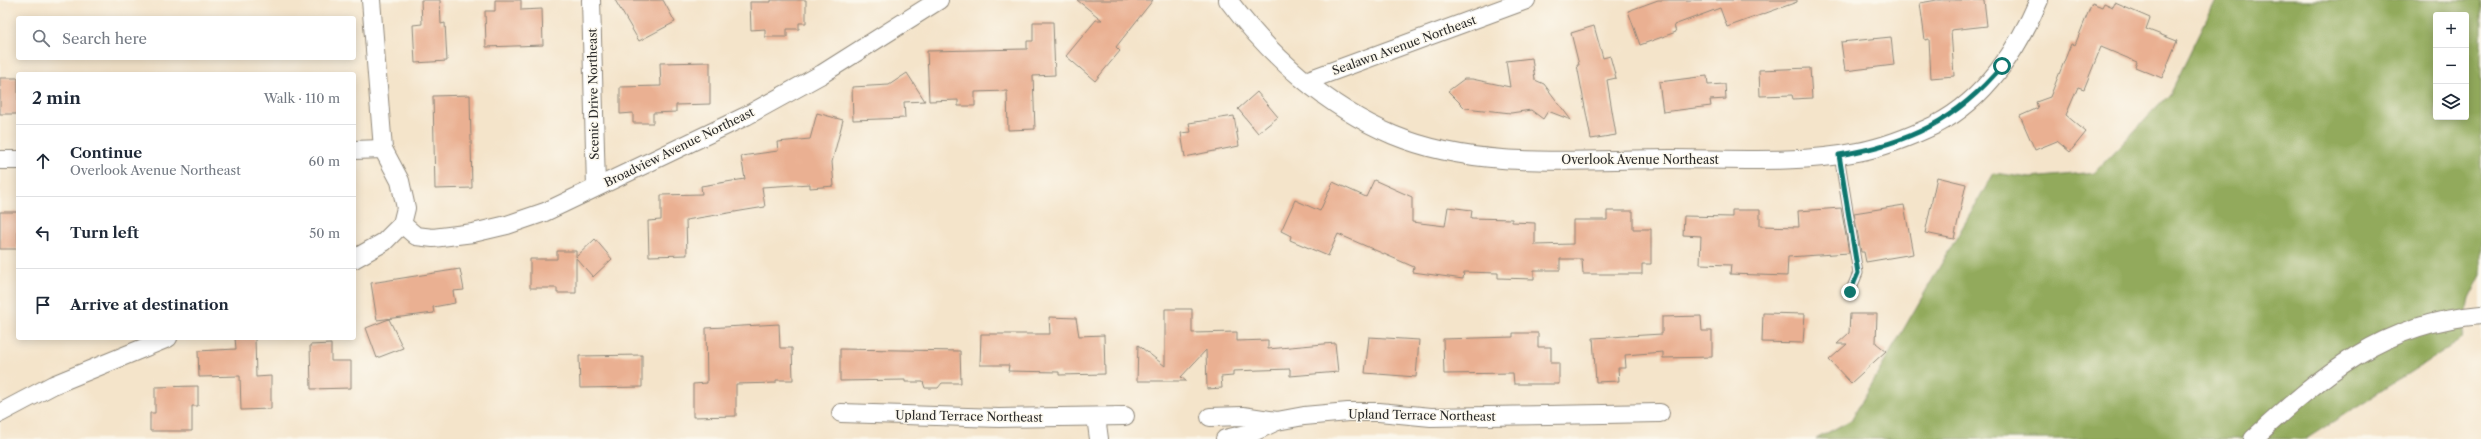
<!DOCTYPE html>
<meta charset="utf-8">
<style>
:root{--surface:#fff;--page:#f2f2f3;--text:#1f2937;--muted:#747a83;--line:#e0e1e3}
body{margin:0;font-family:"Libre Caslon Text",serif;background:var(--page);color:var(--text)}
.controls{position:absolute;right:12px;top:12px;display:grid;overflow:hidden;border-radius:4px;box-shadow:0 2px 10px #0003}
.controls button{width:36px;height:36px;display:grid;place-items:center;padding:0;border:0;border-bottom:1px solid var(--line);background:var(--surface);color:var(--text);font:20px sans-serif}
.stop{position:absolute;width:12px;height:12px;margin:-9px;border:3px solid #0f766e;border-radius:50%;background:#fff}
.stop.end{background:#0f766e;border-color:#fff;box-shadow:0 1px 4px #0008}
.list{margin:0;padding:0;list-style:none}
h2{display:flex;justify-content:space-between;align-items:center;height:52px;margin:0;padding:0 16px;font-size:17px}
h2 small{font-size:13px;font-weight:400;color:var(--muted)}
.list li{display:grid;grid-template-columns:26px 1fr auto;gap:12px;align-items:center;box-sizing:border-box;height:72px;padding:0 16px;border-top:1px solid var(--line)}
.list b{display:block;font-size:15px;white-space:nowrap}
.list p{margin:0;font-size:13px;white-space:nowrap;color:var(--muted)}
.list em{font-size:13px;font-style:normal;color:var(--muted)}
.icon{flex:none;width:22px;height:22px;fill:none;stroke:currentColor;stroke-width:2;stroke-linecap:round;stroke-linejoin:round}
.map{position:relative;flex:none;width:2481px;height:439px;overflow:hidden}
.search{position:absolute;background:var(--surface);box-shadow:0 2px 10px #0003;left:16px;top:16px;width:340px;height:44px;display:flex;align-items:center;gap:10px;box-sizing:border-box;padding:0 14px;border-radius:4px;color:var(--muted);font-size:15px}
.panel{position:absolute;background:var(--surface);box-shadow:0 2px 10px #0003;left:16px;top:72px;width:340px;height:268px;border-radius:4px}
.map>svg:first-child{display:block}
</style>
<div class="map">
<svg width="2481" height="439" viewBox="0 0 2481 439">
<rect width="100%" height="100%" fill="#fbf7ec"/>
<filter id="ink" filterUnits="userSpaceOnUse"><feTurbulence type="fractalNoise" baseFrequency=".025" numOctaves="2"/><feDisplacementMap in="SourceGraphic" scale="8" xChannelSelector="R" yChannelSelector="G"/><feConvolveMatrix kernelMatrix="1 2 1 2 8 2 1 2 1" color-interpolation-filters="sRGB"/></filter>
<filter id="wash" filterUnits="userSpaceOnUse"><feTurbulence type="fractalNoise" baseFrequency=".012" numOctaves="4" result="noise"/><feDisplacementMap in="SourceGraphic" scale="16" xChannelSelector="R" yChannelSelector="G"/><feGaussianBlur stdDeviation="0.9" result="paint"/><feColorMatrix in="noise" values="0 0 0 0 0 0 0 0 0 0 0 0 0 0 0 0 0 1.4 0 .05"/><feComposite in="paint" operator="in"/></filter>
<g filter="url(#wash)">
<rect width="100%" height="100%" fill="#f4e4ca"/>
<path fill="#92aa5c" stroke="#5e6a44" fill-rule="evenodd" d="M 2216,0 L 2481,0 L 2481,274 L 2469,298 L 2462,339 L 2306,439 L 1816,439 L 1851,420 L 1994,173 L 2031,178 L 2095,172 L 2170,94 ZM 2436,15 L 2466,15 L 2466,117 L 2436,117 Z"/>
<g id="blocks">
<g fill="#eab092">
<polygon points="421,0 440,0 441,24 445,23 447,61 415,63 413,25 422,24"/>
<polygon points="495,0 521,0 521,10 542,9 543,45 486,47 485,11 495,11"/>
<polygon points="615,0 663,0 675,22 639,41"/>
<polygon points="771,0 806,0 806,23 799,23 799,29 787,29 787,37 765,37 765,29 751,30 750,2 771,2"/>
<polygon points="1077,0 1153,0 1116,47 1120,51 1095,81 1066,56 1096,20 1102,20"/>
<polygon points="1658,0 1797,0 1797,2 1727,27 1720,8 1674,25 1676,32 1640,45 1628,11"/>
<polygon points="1937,0 1984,0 1987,26 1951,30 1954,76 1931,78 1929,39 1925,40 1920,3"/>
<polygon points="2092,3 2102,7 2104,3 2113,7 2115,3 2150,18 2146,29 2177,41 2162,78 2135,67 2137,62 2101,47 2084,89 2078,87 2066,115 2086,132 2070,152 2057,141 2035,150 2020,116 2038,108 2036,102 2050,97 2071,44 2075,45"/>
<polygon points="1033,22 1053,22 1055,75 1033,76 1035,129 1008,130 1007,91 975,92 975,106 958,106 958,100 929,101 927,51 1027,49 1027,41 1033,41"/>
<polygon points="1594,26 1603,58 1610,56 1616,78 1607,80 1616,135 1591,139 1577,65 1579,65 1571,33"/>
<polygon points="1891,37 1894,65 1845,71 1841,42"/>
<polygon points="1532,58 1535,80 1544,84 1571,120 1548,111 1543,119 1531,110 1511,113 1465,108 1448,91 1464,79 1472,79 1510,87 1506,61"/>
<polygon points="710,62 710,104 676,105 676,112 653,113 653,123 633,123 633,113 620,114 620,87 661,86 660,63"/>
<polygon points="1810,68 1812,98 1793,99 1792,95 1760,96 1759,70"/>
<polygon points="907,73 925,101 904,102 905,118 853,120 852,87 889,85"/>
<polygon points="1707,76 1708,85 1725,84 1726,99 1710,100 1711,106 1663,112 1659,82"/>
<rect x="0" y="78" width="18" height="36"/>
<polygon points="1257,92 1278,117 1258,133 1238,109"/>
<polygon points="470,95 472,188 435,189 433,96"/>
<polygon points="817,113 843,120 832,162 834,186 810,188 810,184 762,187 765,207 686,220 687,255 649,256 648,221 661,220 661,195 702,194 701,186 745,179 741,156 778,151 777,142 810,139"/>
<polygon points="1234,116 1239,146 1185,157 1181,133 1191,132 1189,123"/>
<polygon points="1937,177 1966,184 1954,239 1925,233"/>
<polygon points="1374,180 1412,197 1412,222 1445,226 1448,207 1472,210 1471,218 1512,219 1512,222 1535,223 1535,245 1573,244 1573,220 1607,220 1607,211 1633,211 1633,229 1651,229 1651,264 1642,264 1642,274 1583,274 1582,259 1560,259 1560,270 1534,270 1534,279 1498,278 1498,273 1464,272 1463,279 1413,272 1414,267 1338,234 1328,256 1290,240 1291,236 1281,231 1295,200 1320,211 1333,182 1366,197"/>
<polygon points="1904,205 1913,254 1866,262 1864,252 1861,252 1854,213"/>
<polygon points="1841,208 1849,253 1788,257 1787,276 1730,274 1731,265 1700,264 1701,236 1683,235 1684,216 1732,217 1732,210 1760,210 1760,226 1799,227 1798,211"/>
<rect x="0" y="212" width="18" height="37"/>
<polygon points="595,239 612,259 593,277 576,258 576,293 557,293 557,288 530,288 530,259 557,259 557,251 576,251 576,257"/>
<polygon points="460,269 464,290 453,291 455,303 433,307 434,313 377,320 371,283"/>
<polygon points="1165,309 1192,309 1192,333 1237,332 1237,341 1268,340 1268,349 1335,343 1338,372 1290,376 1290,369 1233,371 1233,376 1221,377 1222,388 1207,389 1206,350 1181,377 1186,381 1137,381 1138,345 1165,366"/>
<polygon points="1763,313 1805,314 1803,343 1762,342"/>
<polygon points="1850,314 1877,314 1876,343 1886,351 1851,383 1829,360 1847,344 1837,344 1849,333"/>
<polygon points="1701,316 1702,331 1712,331 1712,357 1663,358 1663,352 1625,355 1626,368 1618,368 1619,381 1596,382 1593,338 1662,334 1662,317"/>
<polygon points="1049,317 1076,318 1079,336 1104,335 1105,374 1059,375 1059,372 1008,371 1009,365 980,365 981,334 1050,334"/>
<polygon points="389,319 403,348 377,358 366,328"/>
<polygon points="779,324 780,348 792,348 793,380 776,380 776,383 736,384 736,416 693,417 693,384 707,383 706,328"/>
<polygon points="1513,333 1538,333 1538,347 1551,347 1551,363 1559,363 1559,384 1514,384 1513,373 1444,374 1443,339 1513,337"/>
<polygon points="1369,337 1419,340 1416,377 1365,373"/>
<polygon points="235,338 255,338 256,377 271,376 271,409 241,410 240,376 199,377 198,351 236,349"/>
<polygon points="331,344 331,361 351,361 351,388 311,389 310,345"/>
<polygon points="840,349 960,351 961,383 942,383 938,388 925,388 923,382 905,382 905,380 840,381"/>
<polygon points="642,355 642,387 580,388 579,356"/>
<polygon points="198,386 198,406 192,406 192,431 150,431 150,413 155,413 155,387"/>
</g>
</g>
</g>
<g filter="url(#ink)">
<use href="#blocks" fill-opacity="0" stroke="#90887a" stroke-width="1"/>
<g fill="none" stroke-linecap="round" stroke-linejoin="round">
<defs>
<polyline id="lane" points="1839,155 1858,273 1850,292"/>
<g id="street">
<polyline points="371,0 383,149 400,181 406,208 402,224"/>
<polyline points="591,0 596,187"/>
<path d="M 1228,0 C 1271,57 1327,107 1393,135 C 1480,171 1579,159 1671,159 C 1733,159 1797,164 1858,152 C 1885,147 1912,136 1937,124 C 1985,99 2018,49 2039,0"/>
<polyline points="1306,81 1526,0"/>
<polyline points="354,150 383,149"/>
<polyline points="0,160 18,160"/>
<polyline points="402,224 416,236 433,238 473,233 507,225 545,212 746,116 822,74 939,0"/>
<polyline points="354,259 384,242 402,224"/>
<polyline points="0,413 53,385 168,338"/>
<polyline points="841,413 999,418 1125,416"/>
<polyline points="1096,417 1099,439"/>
<polyline points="1210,417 1243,416 1277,421 1304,416 1348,412 1379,412 1431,417 1660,413"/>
<polyline points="1225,439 1251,433 1277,421"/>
<path d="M 2253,439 C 2323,374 2382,323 2481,315"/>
</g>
</defs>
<use href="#lane" stroke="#90887a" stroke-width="11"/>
<use href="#street" stroke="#90887a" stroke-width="20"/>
<use href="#lane" stroke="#fff" stroke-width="9"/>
<use href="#street" stroke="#fff" stroke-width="18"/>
</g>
</g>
<g fill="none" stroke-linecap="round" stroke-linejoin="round" filter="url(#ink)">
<path stroke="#0f766e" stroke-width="5" d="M 1850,292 L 1858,273 L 1839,155 C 1908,144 1957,120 2002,66"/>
</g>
<g text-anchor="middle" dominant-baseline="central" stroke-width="3" stroke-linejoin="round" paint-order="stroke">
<g font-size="12" fill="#2b2b2b" stroke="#fbf7ec">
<text transform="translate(1404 45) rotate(-20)">Sealawn Avenue Northeast</text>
<text transform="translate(593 94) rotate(-91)">Scenic Drive Northeast</text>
<text transform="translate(679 147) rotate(-26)">Broadview Avenue Northeast</text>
<text x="1640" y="159">Overlook Avenue Northeast</text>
<text transform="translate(1422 415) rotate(1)">Upland Terrace Northeast</text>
<text transform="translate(969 416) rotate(1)">Upland Terrace Northeast</text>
</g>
</g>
</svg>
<div class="controls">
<button>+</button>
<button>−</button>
<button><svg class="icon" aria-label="layers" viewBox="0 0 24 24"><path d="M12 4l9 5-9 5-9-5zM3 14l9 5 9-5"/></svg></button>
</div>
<div class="stop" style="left:2002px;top:66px"></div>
<div class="stop end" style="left:1850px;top:292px"></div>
<div class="search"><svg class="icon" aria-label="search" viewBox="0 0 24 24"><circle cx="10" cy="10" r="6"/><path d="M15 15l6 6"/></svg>Search here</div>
<section class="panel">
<h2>2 min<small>Walk · 110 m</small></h2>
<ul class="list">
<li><svg class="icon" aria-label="ahead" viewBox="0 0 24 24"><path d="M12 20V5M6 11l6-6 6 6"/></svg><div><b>Continue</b><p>Overlook Avenue Northeast</p></div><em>60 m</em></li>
<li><svg class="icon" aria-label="left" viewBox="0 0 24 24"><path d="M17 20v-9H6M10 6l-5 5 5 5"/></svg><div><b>Turn left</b></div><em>50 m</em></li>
<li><svg class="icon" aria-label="arrive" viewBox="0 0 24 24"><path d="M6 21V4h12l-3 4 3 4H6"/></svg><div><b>Arrive at destination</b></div></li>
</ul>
</section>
</div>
